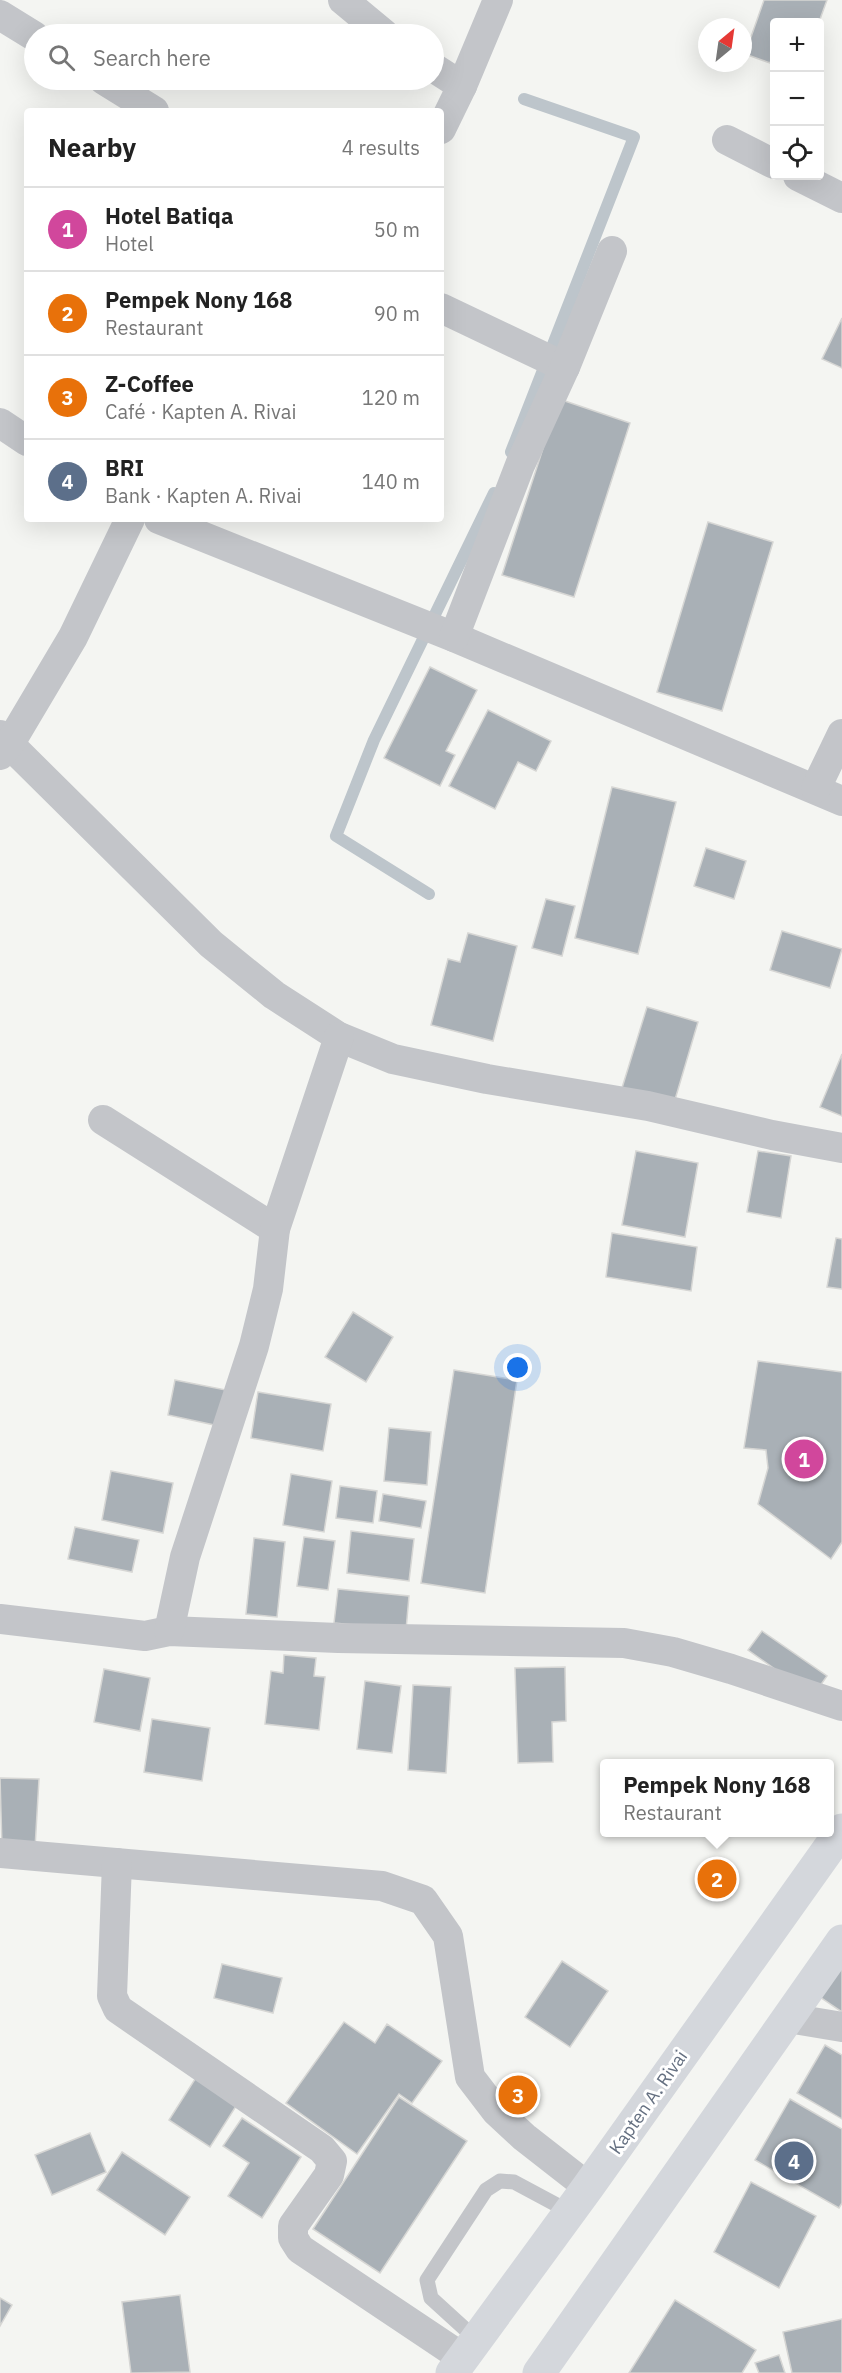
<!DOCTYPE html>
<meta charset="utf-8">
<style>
:root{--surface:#fff;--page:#f6f6f6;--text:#222;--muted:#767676;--line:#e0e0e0;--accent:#d93025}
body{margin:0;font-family:"IBM Plex Sans",sans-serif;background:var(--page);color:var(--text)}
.controls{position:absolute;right:18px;top:18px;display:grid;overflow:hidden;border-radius:6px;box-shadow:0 6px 24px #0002}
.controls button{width:54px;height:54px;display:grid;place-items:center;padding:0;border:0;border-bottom:2px solid var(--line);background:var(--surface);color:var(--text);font:30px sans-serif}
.compass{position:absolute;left:698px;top:18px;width:54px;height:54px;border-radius:50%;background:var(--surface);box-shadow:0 6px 24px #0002;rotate:29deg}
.you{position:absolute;left:518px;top:1368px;width:21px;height:21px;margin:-15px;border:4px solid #fff;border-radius:50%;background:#1a73e8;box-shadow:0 0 0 9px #1a73e833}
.badge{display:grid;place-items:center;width:39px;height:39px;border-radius:50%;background:var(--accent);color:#fff;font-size:20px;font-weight:700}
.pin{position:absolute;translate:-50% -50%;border:3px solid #fff;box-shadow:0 2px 6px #0006}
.popup{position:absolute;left:600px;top:1759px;width:234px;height:78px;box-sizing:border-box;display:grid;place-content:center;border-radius:6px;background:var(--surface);filter:drop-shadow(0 2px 4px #0005);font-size:20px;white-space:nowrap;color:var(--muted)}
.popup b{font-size:22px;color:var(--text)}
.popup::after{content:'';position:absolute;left:50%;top:100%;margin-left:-12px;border:12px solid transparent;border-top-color:var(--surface)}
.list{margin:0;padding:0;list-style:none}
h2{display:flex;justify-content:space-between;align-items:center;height:78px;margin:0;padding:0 24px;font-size:26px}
h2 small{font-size:20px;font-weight:400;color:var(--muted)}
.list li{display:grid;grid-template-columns:39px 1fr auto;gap:18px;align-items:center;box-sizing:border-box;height:84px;padding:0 24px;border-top:2px solid var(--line)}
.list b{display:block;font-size:22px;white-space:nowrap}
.list p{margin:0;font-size:20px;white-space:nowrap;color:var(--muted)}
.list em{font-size:20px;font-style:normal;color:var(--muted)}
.icon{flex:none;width:33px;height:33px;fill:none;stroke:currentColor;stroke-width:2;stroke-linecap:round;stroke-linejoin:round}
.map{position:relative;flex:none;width:842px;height:2373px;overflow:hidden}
.search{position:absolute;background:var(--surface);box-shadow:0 6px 24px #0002;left:24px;top:24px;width:420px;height:66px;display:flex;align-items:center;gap:15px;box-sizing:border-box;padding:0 21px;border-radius:33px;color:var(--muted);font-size:22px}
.panel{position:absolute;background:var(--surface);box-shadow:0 6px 24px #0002;left:24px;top:108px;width:420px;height:414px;border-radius:6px}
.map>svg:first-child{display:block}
</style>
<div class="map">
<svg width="842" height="2373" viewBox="0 0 842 2373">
<rect width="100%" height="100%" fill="#f4f5f2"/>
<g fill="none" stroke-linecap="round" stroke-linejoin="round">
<g stroke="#bdc5cb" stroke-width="12">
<polyline points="511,452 634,137 524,99"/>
<polyline points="429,894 336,836 374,740 494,493"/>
</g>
</g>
<g fill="#a9b0b6" stroke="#d6d6d4" stroke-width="1.5">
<polygon points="764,0 827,0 819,22 774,22 774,51 770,63 745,54"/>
<polygon points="842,318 842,368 822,359"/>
<polygon points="559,399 630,423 574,597 502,575"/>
<polygon points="708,522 773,542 722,711 657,692"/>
<polygon points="430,667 477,690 446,751 455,755 440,786 384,758"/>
<polygon points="488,710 551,741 536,771 518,762 495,809 449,786"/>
<polygon points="612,787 676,802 638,954 575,938"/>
<polygon points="706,848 746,861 734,899 694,886"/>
<polygon points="546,899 575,906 562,956 532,948"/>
<polygon points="782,931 842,949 830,988 770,970"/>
<polygon points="468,933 517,946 493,1041 431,1025 448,959 460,962"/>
<polygon points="647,1007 698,1022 674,1103 622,1088"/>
<polygon points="842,1054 842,1116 820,1107"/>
<polygon points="636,1151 698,1163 685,1237 622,1225"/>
<polygon points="758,1151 791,1156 781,1218 747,1212"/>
<polygon points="612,1233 697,1247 691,1291 606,1277"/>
<polygon points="836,1238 842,1239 842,1289 827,1287"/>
<polygon points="353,1312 393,1337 366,1382 325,1357"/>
<polygon points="758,1361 842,1372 842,1542 831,1559 758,1504 768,1468 766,1450 744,1448"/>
<polygon points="454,1370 517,1380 485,1593 421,1583"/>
<polygon points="175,1380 226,1390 219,1426 168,1415"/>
<polygon points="258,1392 331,1404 323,1451 251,1438"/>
<polygon points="389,1428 431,1432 427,1485 384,1481"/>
<polygon points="111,1471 173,1483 163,1533 102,1520"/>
<polygon points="291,1474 332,1481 324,1532 283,1525"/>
<polygon points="340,1486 377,1491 373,1523 336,1518"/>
<polygon points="383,1494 426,1501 421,1528 379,1521"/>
<polygon points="75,1527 139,1540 132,1572 68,1559"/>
<polygon points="351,1531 414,1539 409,1581 347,1573"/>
<polygon points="304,1537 335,1541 328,1590 297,1586"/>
<polygon points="254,1538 285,1542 277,1617 246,1614"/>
<polygon points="338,1589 409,1596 406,1630 334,1623"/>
<polygon points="762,1631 827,1676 813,1696 748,1650"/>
<polygon points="284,1655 316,1658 314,1676 325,1677 319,1730 265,1724 271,1671 283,1673"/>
<polygon points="565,1667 566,1721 552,1722 553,1762 518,1763 515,1668"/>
<polygon points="104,1669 150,1678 140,1731 94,1722"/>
<polygon points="365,1681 401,1686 392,1753 357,1749"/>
<polygon points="413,1685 451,1687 446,1773 408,1770"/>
<polygon points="152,1719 210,1728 202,1781 144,1772"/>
<polygon points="0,1778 39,1779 35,1848 2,1847"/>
<polygon points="562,1961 608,1991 570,2047 525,2017"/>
<polygon points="842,1962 842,2012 820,1997"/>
<polygon points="222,1964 282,1978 273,2013 214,1998"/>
<polygon points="344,2022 375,2043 387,2024 442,2061 412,2103 399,2094 357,2154 286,2103"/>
<polygon points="825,2045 842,2055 842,2119 797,2093"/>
<polygon points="197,2076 238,2103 210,2147 169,2120"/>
<polygon points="399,2097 467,2141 380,2273 313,2229"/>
<polygon points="790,2099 842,2129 842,2203 839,2208 755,2160"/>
<polygon points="242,2118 301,2157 262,2218 228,2196 249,2163 223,2146"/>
<polygon points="90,2133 106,2172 52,2195 35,2155"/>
<polygon points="122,2152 190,2197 165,2235 97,2190"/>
<polygon points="751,2182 816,2216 779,2288 714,2252"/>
<polygon points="180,2295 190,2372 131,2373 122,2302"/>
<polygon points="0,2298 12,2305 0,2326"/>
<polygon points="675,2300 756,2350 742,2373 629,2373"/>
<polygon points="842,2319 842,2373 792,2373 783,2332"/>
<polygon points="779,2355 785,2373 759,2373 755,2363"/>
</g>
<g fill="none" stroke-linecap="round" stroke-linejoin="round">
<polyline stroke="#c3c5c9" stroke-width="15" points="476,2339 431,2298 427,2280 486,2190 500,2181 514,2182 570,2212"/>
<g stroke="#c3c5c9" stroke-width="30">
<polyline points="343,0 384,34"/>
<polyline points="0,15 34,36"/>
<polyline points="434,68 462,86"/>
<polyline points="104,80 154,111"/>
<polyline points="441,129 462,86 498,0"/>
<polyline points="727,140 774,164"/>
<polyline points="798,176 842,198"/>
<polyline points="441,308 565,367"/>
<polyline points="0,423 27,441"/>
<polyline points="159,519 454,637 842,801"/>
<polyline points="454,637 520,465 565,367 612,251"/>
<polyline points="0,735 211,944 274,995 339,1037 393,1059 487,1079 648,1106 772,1135 842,1148"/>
<polyline points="0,755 10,743 73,637 130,519"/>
<polyline points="816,788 842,734"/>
<polyline points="103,1120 275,1229"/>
<polyline points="0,1619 145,1636 169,1631 338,1638 624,1643 673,1652 731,1669 842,1706"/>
<polyline points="169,1631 185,1557 254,1346 268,1289 275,1229 339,1037"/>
<polyline points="0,1853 382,1886 423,1900 448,1936 470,2077 496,2111 524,2137 588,2187"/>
<polyline points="117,1863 112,1996 118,2009 322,2149 332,2161 329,2175 293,2226 293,2238 300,2249 463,2358"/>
<polyline points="788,2018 842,2027"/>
</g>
<g stroke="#d4d7dc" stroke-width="33">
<polyline points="452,2373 588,2187 842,1830"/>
<polyline points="539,2373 842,1941"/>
</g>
</g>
<g text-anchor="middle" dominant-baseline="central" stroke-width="6" stroke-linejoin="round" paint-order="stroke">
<g font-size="18" fill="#657081" stroke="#fff">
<text transform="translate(648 2102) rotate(-55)">Kapten A. Rivai</text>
</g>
</g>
</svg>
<div class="controls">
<button>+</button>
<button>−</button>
<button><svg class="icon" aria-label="locate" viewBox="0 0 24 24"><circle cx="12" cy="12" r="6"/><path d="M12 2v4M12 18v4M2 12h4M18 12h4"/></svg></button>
</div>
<svg class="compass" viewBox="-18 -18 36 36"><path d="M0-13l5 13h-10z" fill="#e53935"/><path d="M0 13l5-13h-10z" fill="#767676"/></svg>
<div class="you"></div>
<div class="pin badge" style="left:804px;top:1459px;background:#d1479c">1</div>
<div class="pin badge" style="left:717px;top:1879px;background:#e8710a">2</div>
<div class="popup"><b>Pempek Nony 168</b>Restaurant</div>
<div class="pin badge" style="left:518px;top:2095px;background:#e8710a">3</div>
<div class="pin badge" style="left:794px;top:2161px;background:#5c6f8a">4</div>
<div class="search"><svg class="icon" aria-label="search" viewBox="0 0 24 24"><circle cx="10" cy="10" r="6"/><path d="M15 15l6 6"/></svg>Search here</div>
<section class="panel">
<h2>Nearby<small>4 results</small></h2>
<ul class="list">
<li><span class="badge" style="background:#d1479c">1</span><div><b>Hotel Batiqa</b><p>Hotel</p></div><em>50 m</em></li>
<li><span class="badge" style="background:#e8710a">2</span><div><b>Pempek Nony 168</b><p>Restaurant</p></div><em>90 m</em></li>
<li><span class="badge" style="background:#e8710a">3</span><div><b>Z-Coffee</b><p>Café · Kapten A. Rivai</p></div><em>120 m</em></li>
<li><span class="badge" style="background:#5c6f8a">4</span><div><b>BRI</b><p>Bank · Kapten A. Rivai</p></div><em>140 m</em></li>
</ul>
</section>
</div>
